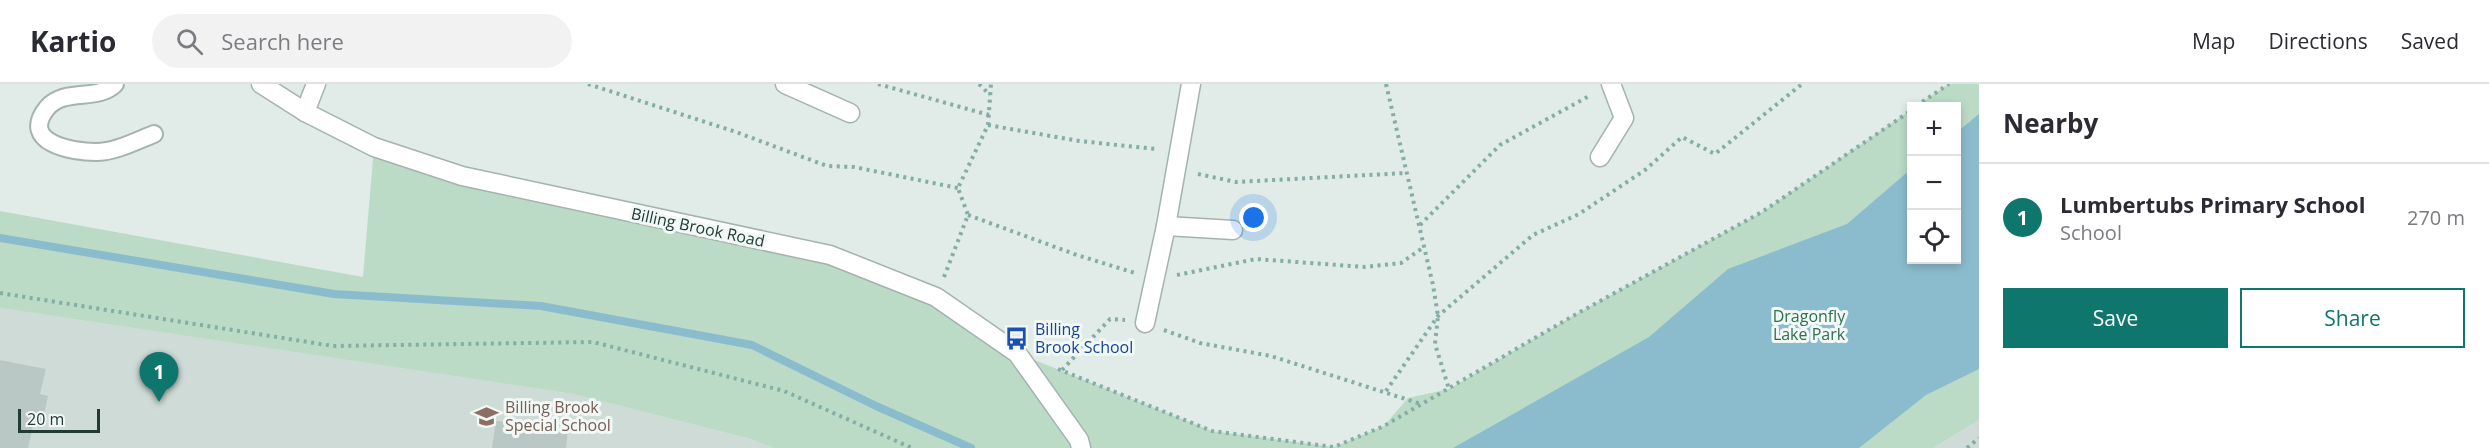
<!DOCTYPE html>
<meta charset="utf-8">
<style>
:root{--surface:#fff;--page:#f2f2f3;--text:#2b2b33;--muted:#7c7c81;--line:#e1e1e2;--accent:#0f766e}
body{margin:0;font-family:"Open Sans",sans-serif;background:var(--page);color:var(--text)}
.controls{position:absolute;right:18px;top:18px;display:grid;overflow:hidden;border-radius:0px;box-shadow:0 3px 9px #0003}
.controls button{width:54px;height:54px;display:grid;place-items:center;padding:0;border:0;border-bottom:2px solid var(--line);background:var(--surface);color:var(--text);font:30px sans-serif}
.scale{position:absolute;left:18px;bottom:15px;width:82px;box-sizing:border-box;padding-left:6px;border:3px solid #223b37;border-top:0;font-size:16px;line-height:21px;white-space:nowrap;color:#223b37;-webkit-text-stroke:4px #f1f8f5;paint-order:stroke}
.you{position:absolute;left:1254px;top:134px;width:21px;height:21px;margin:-15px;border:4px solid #fff;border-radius:50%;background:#1a73e8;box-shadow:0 0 0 9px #1a73e833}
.badge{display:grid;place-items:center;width:39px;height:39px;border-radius:50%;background:var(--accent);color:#fff;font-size:20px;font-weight:700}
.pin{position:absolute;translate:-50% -50px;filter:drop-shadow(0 2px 3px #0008)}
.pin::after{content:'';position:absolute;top:32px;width:21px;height:18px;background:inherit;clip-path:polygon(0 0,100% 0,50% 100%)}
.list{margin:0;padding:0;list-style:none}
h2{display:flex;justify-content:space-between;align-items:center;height:78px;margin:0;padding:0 24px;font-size:26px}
h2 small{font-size:20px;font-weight:400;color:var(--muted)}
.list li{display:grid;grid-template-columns:39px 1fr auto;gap:18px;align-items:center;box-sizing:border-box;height:108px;padding:0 24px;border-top:2px solid var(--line)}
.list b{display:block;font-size:22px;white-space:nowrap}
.list p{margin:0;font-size:20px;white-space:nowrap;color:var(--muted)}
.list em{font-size:20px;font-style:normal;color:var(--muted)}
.actions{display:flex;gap:12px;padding:18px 24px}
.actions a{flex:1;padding:14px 0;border:2px solid var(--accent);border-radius:0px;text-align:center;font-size:21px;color:var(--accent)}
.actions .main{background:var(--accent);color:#fff}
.icon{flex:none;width:33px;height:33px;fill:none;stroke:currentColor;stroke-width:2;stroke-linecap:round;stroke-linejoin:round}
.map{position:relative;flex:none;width:1979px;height:364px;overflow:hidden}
header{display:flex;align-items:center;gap:36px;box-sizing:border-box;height:84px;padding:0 30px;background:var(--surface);border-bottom:2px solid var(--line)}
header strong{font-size:28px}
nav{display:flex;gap:33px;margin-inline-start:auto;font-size:21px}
.search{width:420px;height:54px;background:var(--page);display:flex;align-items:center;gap:15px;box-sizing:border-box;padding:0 21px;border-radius:33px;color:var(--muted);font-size:22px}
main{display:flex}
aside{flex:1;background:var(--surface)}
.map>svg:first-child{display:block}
</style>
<header>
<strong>Kartio</strong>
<div class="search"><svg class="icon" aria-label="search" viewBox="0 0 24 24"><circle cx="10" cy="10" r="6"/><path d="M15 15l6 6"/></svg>Search here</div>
<nav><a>Map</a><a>Directions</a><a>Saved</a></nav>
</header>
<main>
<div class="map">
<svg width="1979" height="364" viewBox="0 0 1979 364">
<rect width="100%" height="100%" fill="#e1ebe8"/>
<g fill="#cfdbd7">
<polygon points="0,224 573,310 747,354 773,364 0,364"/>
<polygon points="1979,336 1979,364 1933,364"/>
</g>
<polygon fill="#bbdbc7" points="1949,0 1979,0 1979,336 1933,364 773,364 747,354 573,310 0,224 0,127 363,193 374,63 830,171 936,213 1017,269 1212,347 1334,363 1384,342 1408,314 1449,305 1571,233 1762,128 1911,26 1912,176 1956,176 1956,22 1916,22"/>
<polygon fill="#8bbcce" points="1979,30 1979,285 1926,311 1859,364 1453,364 1649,253 1728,185 1847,140 1911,85 1912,176 1956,176 1957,48"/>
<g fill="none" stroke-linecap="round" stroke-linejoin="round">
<polyline stroke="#8bbcce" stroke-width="8" points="0,154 334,210 541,222 752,261 876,322 971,364"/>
</g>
<g fill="#b9c8c4">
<polygon points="0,276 46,285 40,310 48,312 41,344 33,342 28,364 0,364"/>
<polygon points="496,337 568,346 566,364 492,364"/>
</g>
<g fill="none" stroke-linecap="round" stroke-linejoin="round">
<defs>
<path id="service" d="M 115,0 C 97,18 65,3 47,24 C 19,59 73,68 96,68 C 115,68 136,57 154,50"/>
<g id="minor">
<polyline points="785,0 850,29"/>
<polyline points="305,28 316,0"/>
<polyline points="1600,73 1624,34 1611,0"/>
<polyline points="1166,142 1233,146"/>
<polyline points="1145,239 1166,142 1191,0"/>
</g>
<polyline id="tertiary" points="261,0 305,28 374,63 462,92 830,171 936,213 1017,269 1079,356 1081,364"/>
</defs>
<use href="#service" stroke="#a4b3af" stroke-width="20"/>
<use href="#minor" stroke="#a4b3af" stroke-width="21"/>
<use href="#tertiary" stroke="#a4b3af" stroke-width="21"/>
<g stroke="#83ada5" stroke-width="4" stroke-dasharray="3 4.5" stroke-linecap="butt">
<polyline points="588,0 736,48 827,82 854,83 958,104"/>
<polyline points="878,0 989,31"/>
<polyline points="979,0 990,11"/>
<polyline points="1386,0 1433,201 1438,232 1435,260 1449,305"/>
<polyline points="1916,22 1949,0"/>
<polyline points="988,41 1079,57 1156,65"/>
<polyline points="1198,90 1236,98 1406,89"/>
<polyline points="968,131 1077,171 1135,189"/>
<polyline points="1420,141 1500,61 1591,11"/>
<polyline points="1177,191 1256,175 1365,183 1401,179 1424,163"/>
<polyline points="944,193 968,131 958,104 988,41 991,0"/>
<polyline points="0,209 333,262 593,258 784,307 912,364"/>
<polyline points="1164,246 1200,259 1271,272 1421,320"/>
<polyline points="1058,285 1212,347 1334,363 1384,342 1571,233 1762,128 1912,26"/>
<polyline points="1062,286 1110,235 1125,236"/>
<polyline points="1386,307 1438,232 1533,151 1579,130 1645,86 1682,53 1715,70 1802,0"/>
<polyline points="1967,364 1979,354"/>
</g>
<use href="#service" stroke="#fff" stroke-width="16"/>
<use href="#minor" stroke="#fff" stroke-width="18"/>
<use href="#tertiary" stroke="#fff" stroke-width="18"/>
</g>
<defs>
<symbol id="bus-bare" viewBox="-9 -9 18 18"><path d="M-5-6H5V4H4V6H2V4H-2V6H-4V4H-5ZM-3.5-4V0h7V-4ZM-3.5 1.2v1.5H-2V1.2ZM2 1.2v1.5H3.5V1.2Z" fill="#1a4fb4" stroke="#f1f8f5" stroke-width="2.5" paint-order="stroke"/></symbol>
<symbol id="school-bare" viewBox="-9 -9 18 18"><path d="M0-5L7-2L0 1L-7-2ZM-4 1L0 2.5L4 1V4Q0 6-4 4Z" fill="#8d6e63" stroke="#f1f8f5" stroke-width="2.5" paint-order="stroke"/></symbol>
</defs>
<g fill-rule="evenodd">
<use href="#bus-bare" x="1000" y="238" width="33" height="33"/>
<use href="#school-bare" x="470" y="316" width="33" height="33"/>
</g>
<g text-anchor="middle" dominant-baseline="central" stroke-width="6" stroke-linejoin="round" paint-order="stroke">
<g font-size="16" fill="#223b37" stroke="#f1f8f5">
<text transform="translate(698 143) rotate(12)">Billing Brook Road</text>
</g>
<g font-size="16" fill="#2e704f" stroke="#f1f8f5">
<text x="1809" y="232">Dragonfly<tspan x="1809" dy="18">Lake Park</tspan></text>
</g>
<g font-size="16" fill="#164399" stroke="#f1f8f5" text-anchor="start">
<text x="1035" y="245">Billing<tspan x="1035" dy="18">Brook School</tspan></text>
</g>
<g font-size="16" fill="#785e54" stroke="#f1f8f5" text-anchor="start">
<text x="505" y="323">Billing Brook<tspan x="505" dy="18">Special School</tspan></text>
</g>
</g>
</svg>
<div class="controls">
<button>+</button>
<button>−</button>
<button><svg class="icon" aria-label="locate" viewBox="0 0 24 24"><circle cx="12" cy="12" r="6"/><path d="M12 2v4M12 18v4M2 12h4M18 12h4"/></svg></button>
</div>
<div class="scale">20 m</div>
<div class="you"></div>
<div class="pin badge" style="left:159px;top:318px">1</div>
</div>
<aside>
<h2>Nearby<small></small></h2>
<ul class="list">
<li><span class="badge">1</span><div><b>Lumbertubs Primary School</b><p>School</p></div><em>270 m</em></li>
</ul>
<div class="actions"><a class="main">Save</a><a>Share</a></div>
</aside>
</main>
